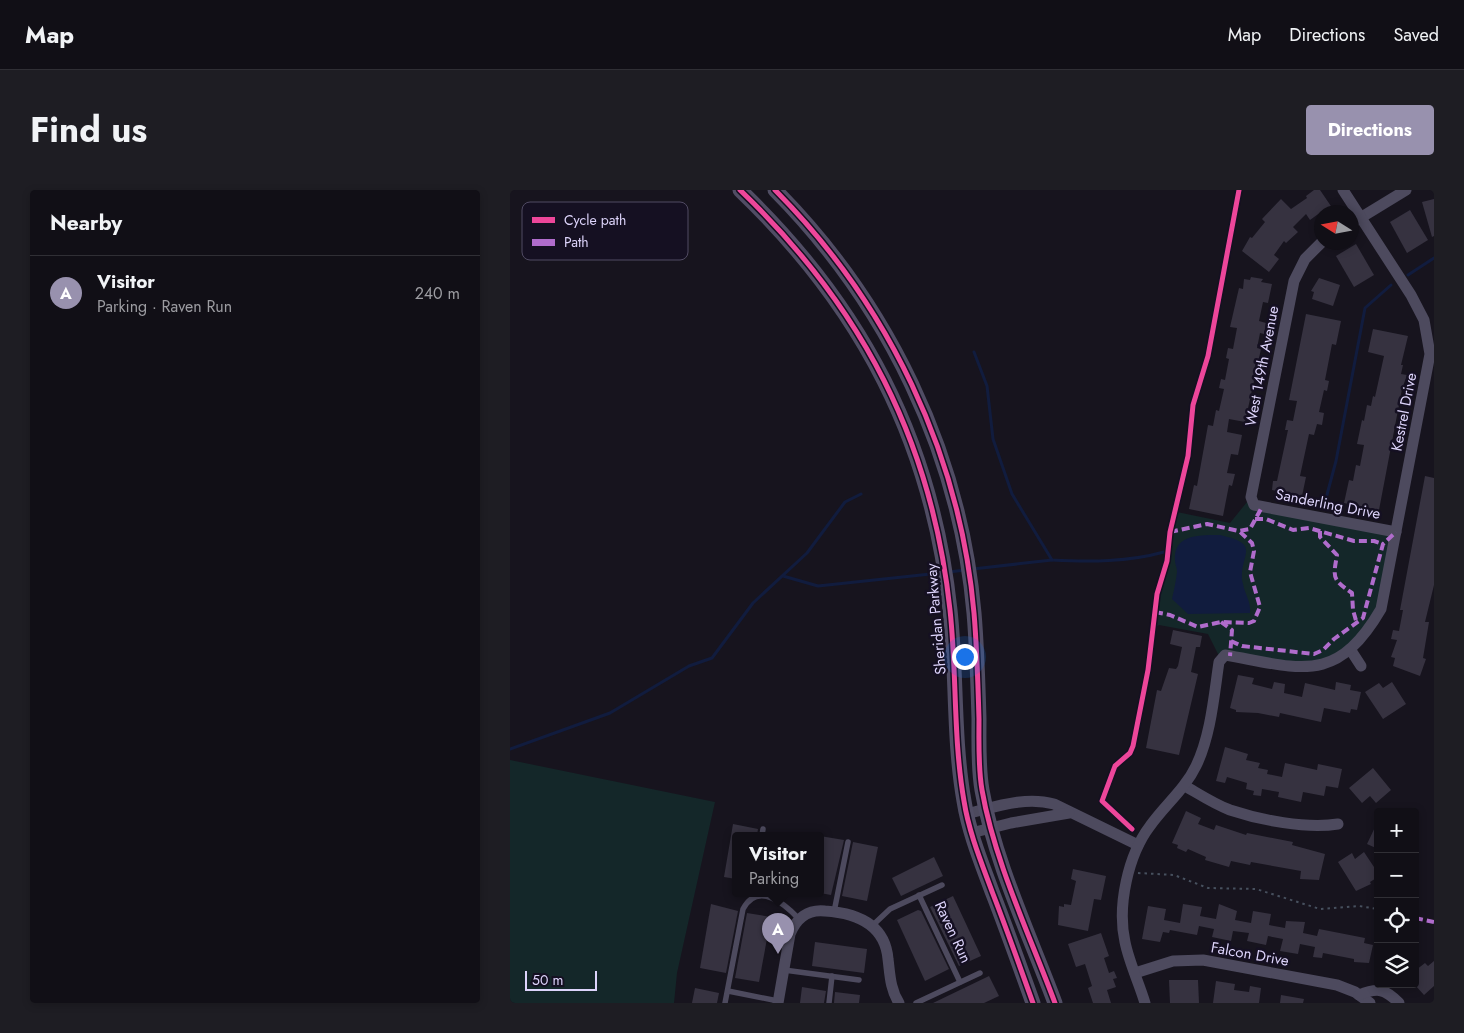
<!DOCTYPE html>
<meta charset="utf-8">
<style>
:root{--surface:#110f16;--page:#1e1d23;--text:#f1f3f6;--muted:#9c9ca1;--line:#302f35;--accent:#9891ae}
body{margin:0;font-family:Jost,sans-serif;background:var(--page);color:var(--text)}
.controls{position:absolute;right:15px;bottom:15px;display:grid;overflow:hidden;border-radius:5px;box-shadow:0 2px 8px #0003}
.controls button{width:45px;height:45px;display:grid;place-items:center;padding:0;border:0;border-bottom:1px solid var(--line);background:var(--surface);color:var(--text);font:25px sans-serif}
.compass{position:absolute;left:804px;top:15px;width:45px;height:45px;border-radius:50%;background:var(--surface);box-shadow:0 2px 8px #0003;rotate:281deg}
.scale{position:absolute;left:15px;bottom:12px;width:72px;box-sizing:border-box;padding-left:5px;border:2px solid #ddd4fb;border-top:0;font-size:14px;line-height:18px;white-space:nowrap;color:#ddd4fb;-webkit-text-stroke:4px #151022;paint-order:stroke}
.you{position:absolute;left:454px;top:466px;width:18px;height:18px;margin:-12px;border:4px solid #fff;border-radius:50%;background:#1a73e8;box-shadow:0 0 0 8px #1a73e833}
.badge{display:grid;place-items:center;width:32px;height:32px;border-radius:50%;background:var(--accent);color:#fff;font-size:16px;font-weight:700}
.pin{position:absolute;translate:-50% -41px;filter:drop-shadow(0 1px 2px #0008)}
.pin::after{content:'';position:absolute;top:26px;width:18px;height:15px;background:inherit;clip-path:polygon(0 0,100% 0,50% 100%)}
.popup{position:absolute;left:222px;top:642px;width:92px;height:65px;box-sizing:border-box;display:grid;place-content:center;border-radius:5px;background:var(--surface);filter:drop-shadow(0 1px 4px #0005);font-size:16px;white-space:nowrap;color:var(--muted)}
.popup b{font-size:19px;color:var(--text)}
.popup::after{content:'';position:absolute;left:50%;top:100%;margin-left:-10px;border:10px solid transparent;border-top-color:var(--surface)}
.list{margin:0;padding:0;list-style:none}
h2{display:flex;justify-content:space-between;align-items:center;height:65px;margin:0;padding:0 20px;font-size:21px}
h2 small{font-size:16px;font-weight:400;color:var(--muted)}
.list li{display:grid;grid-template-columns:32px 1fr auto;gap:15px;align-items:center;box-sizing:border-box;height:75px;padding:0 20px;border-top:1px solid var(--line)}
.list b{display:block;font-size:19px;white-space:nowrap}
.list p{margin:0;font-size:16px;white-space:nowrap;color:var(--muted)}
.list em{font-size:16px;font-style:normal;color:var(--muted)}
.icon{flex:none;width:28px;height:28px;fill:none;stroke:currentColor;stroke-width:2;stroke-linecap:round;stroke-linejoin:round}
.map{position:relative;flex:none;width:924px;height:813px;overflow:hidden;border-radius:5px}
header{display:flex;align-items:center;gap:30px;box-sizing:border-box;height:70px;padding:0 25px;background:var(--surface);border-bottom:1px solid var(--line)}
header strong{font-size:24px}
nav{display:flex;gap:28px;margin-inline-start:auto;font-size:18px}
.intro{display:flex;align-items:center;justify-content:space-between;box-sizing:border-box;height:120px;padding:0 30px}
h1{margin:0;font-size:35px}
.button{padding:12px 22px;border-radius:5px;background:var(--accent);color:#fff;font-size:18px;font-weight:700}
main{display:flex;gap:30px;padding:0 30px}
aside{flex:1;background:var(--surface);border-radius:5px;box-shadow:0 2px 8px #0003}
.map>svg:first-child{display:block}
</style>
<header>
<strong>Map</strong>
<nav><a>Map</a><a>Directions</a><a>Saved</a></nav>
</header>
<div class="intro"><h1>Find us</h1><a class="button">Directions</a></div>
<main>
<aside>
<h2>Nearby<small></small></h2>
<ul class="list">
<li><span class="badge">A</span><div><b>Visitor</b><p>Parking · Raven Run</p></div><em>240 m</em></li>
</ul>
</aside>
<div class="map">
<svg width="924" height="813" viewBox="0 0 924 813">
<rect width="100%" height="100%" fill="#17141e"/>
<g fill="#142729">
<polygon points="741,307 745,315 886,342 862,434 818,472 711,470 698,444 649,435 643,439 648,399 657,373 661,345 667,322 720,333"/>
<polygon points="0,570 205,612 167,783 164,813 0,813"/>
</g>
<path fill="#111c3e" d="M 710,345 C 755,355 727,365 733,394 C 735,405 741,411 740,423 L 678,424 L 662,409 C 664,400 666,391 667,382 C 667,377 665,375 665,370 C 663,344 691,345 710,345 Z"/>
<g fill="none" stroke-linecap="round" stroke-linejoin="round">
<g stroke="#111c3e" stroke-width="3">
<polyline points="898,85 924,68"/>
<path d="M 464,162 L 477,196 L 483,249 L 502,304 L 542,370 C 580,372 618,372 654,362"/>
<polyline points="815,312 826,271 855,118 881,95"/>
<polyline points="463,379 542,370"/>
<polyline points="439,382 455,380"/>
<polyline points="273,386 308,396 430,383"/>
<polyline points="0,559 100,523 179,476 202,468 243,413 297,363 335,312 351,304"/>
</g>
</g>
<g fill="#363240">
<polygon points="804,0 810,0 825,22 811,22 800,30 796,24 783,37 788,42 776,53 774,51 764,65 769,69 759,82 732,61 740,47 742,48 755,32 752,29 771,9 781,19 797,8 796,6"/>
<polygon points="924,9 924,46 922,47 912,12"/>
<polygon points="900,20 918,50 897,63 880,32"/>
<polygon points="846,54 864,85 844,97 826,66"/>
<polygon points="741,87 753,89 751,92 762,94 758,113 753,112 749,131 756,133 754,144 750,143 747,158 751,159 735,232 719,229 717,242 732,245 728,265 721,264 717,283 725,284 722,296 719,295 713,326 679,319 684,295 687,296 698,235 703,236 706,220 709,221 714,199 709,198 711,189 715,190 719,169 716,168 718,158 723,159 727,138 720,137 729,98 733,99 734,89 740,90"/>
<polygon points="809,88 830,95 823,116 802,109 804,102 801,101"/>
<polygon points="796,124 831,131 826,155 822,154 815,190 819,191 817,201 814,200 809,222 814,223 812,235 807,234 804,245 799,244 790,286 796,287 792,306 762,300 763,291 767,291 778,240 775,240 777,230 783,231 787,211 779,210"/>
<polygon points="863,139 898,146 891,175 893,175 891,184 897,185 892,199 869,320 834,313 839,290 843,291 846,275 850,276 854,255 847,254 852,230 854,231 857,215 861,216 863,206 865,207 874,166 858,162"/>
<polygon points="915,286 924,288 924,395 915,432 919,432 913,468 916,469 910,486 883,476 885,468 881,467 887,450 881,449 883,440 889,441 893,420 890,420"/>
<polygon points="663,440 692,446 690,457 686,457 681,482 688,484 669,565 636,558 647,500 651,501 659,478 666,479 668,476 672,457 660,454"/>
<polygon points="728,485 744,488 742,494 762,499 764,492 775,494 774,503 792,507 795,493 825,500 826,492 841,495 840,500 851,502 847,520 841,519 840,523 814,518 811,532 770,523 769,527 748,523 726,522 726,520 720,518"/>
<polygon points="882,492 896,514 873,529 855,502 869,493 873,498"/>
<polygon points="715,557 738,564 736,570 750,573 748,578 758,580 757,584 772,587 775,573 807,580 808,574 832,579 828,598 816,596 814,606 793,602 791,612 768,607 769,602 752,599 751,606 743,605 744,601 736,599 737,593 717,587 715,593 706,591"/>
<polygon points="863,578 881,600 866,613 860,606 852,613 839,598"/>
<polygon points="676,621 691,628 688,634 704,640 706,635 736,645 737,643 783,652 782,655 815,664 809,690 790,689 791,681 741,672 740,675 721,671 719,677 695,670 696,667 678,659 676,662 667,658 668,655 662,653"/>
<polygon points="868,631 868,659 857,654"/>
<polygon points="223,634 248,639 247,645 226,645 226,689 214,687"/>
<polygon points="310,646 334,650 321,705 310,703"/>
<polygon points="343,652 368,657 357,711 332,706"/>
<polygon points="854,662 868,683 868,687 860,692 861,694 846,701 828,672 842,663 845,669"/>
<polygon points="424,667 433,686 391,706 382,688"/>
<polygon points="563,679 596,686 591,710 584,709 578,741 548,735 549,716 554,717 554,714 561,715 566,691 561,689"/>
<polygon points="443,706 471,766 449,776 420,717"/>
<polygon points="201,714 228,721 216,783 190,778"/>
<polygon points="673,714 692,717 690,726 706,729 709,714 727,721 725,730 741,733 743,721 761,724 759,735 775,738 776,731 795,732 793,743 807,746 809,739 855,748 854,753 863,755 859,773 844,772 844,769 813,763 812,768 803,767 805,757 790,754 788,764 770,761 773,749 758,746 756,755 737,751 739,743 723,741 721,751 702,747 704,739 689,736 687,745 660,740 659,743 653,742 650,752 632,749 638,716 656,719 654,730 670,733"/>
<polygon points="408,720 411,721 439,779 415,791 387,730"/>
<polygon points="237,723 261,727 249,792 225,788"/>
<polygon points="591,743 599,766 594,768 599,783 604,781 607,788 603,789 606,797 597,800 601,813 583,813 578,798 582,796 575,774 566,777 558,754"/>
<polygon points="305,752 357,759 354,783 302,776"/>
<polygon points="924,771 924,796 914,805 905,795 905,787 909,784 906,780 915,773 918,776"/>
<polygon points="479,786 489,806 474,813 423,813"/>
<polygon points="659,790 688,790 689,813 660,813"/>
<polygon points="706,791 725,794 724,800 739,802 740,796 751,798 749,813 703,813"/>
<polygon points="292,797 316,801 314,813 290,813"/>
<polygon points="185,798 209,803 207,813 182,813"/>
<polygon points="325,802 350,805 349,813 324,813"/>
<polygon points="771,805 794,809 793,813 770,813"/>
</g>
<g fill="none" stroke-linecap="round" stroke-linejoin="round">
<polyline stroke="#47505e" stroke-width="2" stroke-dasharray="2.5 4" stroke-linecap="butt" points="628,683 664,685 698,698 746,699 810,719 849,716 868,719"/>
<g stroke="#4d4a5e" stroke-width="5.5">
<polyline points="252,645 253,639"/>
<polyline points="409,705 450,792"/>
<polyline points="324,722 338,652"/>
<polyline points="363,735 380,719 432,695"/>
<polyline points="274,780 349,790"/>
<polyline points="218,801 268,811"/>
<path d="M 215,813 L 233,719 C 248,691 275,714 289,729"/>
<polyline points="319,813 322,786"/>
<polyline points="406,813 470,783"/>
</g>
<g stroke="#4d4a5e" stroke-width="11">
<polyline points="842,33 896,0"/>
<polyline points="812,52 795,69 784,91 741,307 744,315 886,342"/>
<polyline points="840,459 851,476"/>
<path d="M 675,596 C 689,604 704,614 720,620 C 750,630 796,639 828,634"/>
<path d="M 456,624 C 485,617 515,606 544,614 L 628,655"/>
<polyline points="461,643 501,633 559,623"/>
<polyline points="625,783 663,771 693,770 827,795 845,802 860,813"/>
<path d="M 849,805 C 868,797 875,799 889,813"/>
<path d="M 268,813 L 280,744 C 286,729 298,719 315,721 C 346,723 375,734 378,769 C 380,784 380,799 389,813"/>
<path d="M 635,813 C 629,793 619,772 615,752 C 607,716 618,665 640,636 C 655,615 675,599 686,576 C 701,545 704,505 709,472 L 715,465 C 790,478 826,496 871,419 L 920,164 L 914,130 L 901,105 L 833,0"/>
</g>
<g stroke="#504d64" stroke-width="15">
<path d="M 230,0 C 352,117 422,251 440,420 C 447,484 443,548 454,611 C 459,643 472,674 483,704 C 497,740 510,777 523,813"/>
<path d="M 265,0 C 378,114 450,263 464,423 C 467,458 468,494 469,529 C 469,553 468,577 472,600 C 484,670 520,746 545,813"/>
</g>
<g stroke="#b06ccc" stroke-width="4" stroke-dasharray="8 4" stroke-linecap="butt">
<polyline points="745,329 756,329 783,340 799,338 844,351 864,351 873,354"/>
<path d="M 810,341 L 810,347 L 827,365 C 823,388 822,389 842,403 L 843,420 L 847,434"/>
<polyline points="660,342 697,334 729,341 740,339 752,317"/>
<polyline points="645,422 660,425 688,437 711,432 739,433 744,431 750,417 740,382 744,361 742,353 729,341"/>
<polyline points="711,432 722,440 720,466"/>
<polyline points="721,451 732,456 804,464 813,460 824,449 853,428 873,354 886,342"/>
<polyline points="905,728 924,732"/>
</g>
<defs>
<g id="cycleway">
<path d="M 230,0 C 352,117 422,251 440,420 C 447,484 443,548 454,611 C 459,643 472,674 483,704 C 497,740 510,777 523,813"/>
<path d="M 265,0 C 378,114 450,263 464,423 C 467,458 468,494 469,529 C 469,553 468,577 472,600 C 484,670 520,746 545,813"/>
<polyline points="622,639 592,611 605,576 620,563 623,556 638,480 647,404 657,371 660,342 678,266 683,215 698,166 729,0"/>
</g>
</defs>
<use href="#cycleway" stroke="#151022" stroke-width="8"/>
<use href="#cycleway" stroke="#ed469a" stroke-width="5"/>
</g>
<g text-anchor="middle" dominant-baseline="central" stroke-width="5" stroke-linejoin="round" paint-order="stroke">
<g font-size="15" fill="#ddd4fb" stroke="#151022">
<text transform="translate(752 176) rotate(-79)">West 149th Avenue</text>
<text transform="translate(894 222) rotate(-79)">Kestrel Drive</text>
<text transform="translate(818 314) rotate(11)">Sanderling Drive</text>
<text transform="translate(426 429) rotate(-95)">Sheridan Parkway</text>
<text transform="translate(443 742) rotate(65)">Raven Run</text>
<text transform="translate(740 764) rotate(10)">Falcon Drive</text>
</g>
</g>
<rect x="12" y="12" width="166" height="58" rx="8" fill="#151022" stroke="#514b63" stroke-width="1"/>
<rect x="22" y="27" width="23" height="6" fill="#ed469a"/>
<rect x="22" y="49" width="23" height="7" fill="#b06ccc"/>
<g font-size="14" fill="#ddd4fb">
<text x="54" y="35">Cycle path</text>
<text x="54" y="57">Path</text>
</g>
</svg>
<div class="controls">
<button>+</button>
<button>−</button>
<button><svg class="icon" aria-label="locate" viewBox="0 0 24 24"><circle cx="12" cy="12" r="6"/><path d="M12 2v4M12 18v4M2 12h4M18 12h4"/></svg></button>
<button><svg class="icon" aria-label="layers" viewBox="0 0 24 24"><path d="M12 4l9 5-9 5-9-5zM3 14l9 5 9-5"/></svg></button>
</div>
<svg class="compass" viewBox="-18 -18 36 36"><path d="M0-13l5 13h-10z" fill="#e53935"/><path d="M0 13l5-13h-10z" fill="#9c9ca1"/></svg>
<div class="scale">50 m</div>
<div class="you"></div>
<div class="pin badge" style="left:268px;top:764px">A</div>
<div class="popup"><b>Visitor</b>Parking</div>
</div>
</main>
